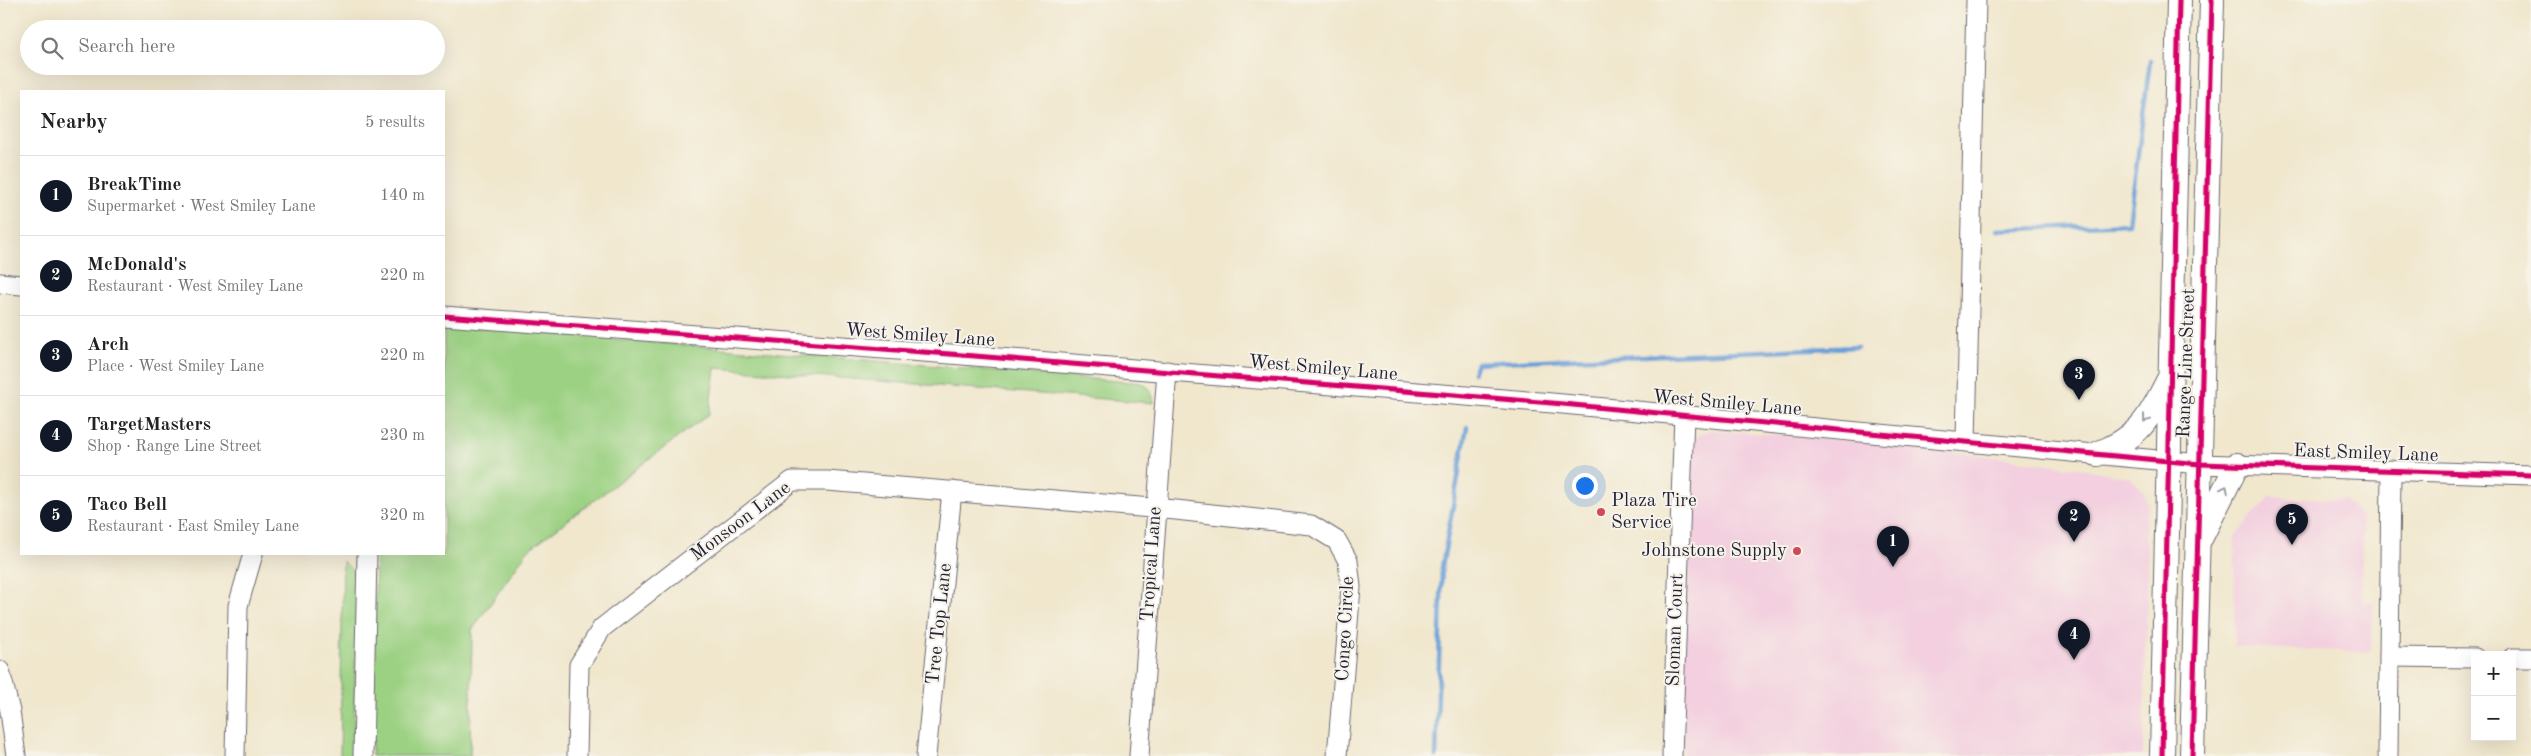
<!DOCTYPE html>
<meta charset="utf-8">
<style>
:root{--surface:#fff;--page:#f2f2f2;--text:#222;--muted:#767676;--line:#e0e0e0;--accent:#111827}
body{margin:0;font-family:"Old Standard TT",serif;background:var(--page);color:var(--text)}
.controls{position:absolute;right:15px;bottom:15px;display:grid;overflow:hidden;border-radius:0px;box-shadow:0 5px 20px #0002}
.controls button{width:45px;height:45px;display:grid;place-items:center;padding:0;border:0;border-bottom:1px solid var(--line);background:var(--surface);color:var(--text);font:25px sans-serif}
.you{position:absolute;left:1584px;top:485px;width:18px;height:18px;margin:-12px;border:4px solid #fff;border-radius:50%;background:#1a73e8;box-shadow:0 0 0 8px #1a73e833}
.badge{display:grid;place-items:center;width:32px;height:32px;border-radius:50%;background:var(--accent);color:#fff;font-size:16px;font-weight:700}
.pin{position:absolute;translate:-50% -41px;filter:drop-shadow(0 1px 2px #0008)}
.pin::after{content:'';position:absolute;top:26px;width:18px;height:15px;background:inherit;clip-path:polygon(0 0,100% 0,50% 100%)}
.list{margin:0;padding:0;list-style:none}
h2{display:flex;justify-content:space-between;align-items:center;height:65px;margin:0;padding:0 20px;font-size:21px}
h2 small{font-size:16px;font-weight:400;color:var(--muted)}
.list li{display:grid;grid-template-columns:32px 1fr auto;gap:15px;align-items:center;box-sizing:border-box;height:80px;padding:0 20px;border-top:1px solid var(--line)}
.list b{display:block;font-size:19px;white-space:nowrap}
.list p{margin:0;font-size:16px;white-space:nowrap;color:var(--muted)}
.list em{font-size:16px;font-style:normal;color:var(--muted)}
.icon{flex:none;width:28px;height:28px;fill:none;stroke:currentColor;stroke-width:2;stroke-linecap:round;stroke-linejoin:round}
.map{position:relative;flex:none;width:2531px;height:756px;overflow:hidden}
.search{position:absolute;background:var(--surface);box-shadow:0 5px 20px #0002;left:20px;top:20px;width:425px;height:55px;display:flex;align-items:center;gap:12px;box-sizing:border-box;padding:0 18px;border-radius:28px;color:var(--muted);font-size:19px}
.panel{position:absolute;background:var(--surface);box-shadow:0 5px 20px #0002;left:20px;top:90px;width:425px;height:465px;border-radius:0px}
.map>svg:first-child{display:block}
</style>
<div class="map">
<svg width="2531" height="756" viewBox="0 0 2531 756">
<rect width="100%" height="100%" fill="#f7f3e8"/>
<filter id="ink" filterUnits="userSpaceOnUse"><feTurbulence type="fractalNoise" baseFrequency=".02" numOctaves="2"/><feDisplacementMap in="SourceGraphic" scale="10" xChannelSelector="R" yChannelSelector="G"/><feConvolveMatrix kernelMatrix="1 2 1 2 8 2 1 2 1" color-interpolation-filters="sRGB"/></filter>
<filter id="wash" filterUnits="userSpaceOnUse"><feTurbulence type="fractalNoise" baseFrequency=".0096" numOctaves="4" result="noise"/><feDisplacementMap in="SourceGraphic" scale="20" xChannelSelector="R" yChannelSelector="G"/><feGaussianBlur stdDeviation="1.12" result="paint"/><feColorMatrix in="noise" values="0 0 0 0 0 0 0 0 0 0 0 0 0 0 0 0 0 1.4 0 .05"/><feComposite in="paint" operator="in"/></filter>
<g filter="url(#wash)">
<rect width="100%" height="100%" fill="#f0e7cd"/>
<g fill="#f3cfdf">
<polygon points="1712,430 1906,445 2091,470 2130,478 2143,490 2148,505 2145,535 2148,558 2143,756 1683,756 1691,438"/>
<polygon points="2270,497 2345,500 2363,519 2361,599 2364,602 2373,603 2371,652 2234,647 2235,536"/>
</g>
<g fill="#9cd183" stroke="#5f7a5f">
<path d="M 444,325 L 1141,383 C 1151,387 1152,393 1154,403 L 715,368 L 709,414 L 528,550 L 472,630 L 470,756 L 372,756 L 376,554 L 444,554 Z"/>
<polygon points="343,561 354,572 357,586 353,756 340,756"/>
</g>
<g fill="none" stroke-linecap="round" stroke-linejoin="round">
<g stroke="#6b9fd7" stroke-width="4.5">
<polyline points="1997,230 2129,224 2150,61"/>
<polyline points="1473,373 1477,363 1857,347"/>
<polyline points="1436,756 1442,567 1467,427"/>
</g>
</g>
</g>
<g filter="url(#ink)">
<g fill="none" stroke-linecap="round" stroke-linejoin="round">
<defs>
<g id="minor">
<polyline points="0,283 21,285"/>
<polyline points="444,316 950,354 1552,403 2200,464 2531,475"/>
<polyline points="1966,441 1976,0"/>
<polyline points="2389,657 2475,658"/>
<polyline points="2512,658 2531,658"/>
<polyline points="0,671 10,711 16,756"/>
<polyline points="235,756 238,606 253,554"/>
<polyline points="363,756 367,554"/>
<polyline points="577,756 579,665 602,628 792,481 827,481 1176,510 1311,525 1337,541 1348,561 1351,587 1337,756"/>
<polyline points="926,756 952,491"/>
<polyline points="1139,756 1167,371"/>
<polyline points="1672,756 1684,415"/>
<polyline points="2388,756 2391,470"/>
</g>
<g id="major">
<path d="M 2097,454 C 2140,437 2148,420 2168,381"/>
<polyline points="2201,537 2237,465"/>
<polyline points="2162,756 2179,0"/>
<polyline points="2192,756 2212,0"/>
</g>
</defs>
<use href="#minor" stroke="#6a676e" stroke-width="21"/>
<use href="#major" stroke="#6a676e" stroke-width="26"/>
<use href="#minor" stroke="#fff" stroke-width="19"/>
<use href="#major" stroke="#fff" stroke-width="24"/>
<defs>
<g id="cycleway">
<polyline points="444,316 950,354 1552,403 2200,464 2531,475"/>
<polyline points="2162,756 2179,0"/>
<polyline points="2192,756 2212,0"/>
</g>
</defs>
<use href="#cycleway" stroke="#f7f3e8" stroke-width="8"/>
<use href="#cycleway" stroke="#d6006c" stroke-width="5"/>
</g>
<defs><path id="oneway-chevron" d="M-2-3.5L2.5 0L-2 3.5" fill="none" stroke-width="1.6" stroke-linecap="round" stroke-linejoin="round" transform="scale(1.25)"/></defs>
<g stroke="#9c9ca7">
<use href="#oneway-chevron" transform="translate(2146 419) rotate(127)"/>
<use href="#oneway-chevron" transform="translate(2225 489) rotate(-64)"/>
</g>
</g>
<g fill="#d1495b" stroke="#f7f3e8" stroke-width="2">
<circle cx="1601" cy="512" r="5"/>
<circle cx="1797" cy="551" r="5"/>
</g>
<g text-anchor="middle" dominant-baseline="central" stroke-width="4" stroke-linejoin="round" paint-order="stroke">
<g font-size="19" fill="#22223b" stroke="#f7f3e8">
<text transform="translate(920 336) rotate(4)">West Smiley Lane</text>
<text transform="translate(2187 363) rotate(-88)">Range Line Street</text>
<text transform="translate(1323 369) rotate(5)">West Smiley Lane</text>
<text transform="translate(1727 404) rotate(5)">West Smiley Lane</text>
<text transform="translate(2366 454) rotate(2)">East Smiley Lane</text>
<text transform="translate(741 522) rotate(-37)">Monsoon Lane</text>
<text transform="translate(1152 564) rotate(-86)">Tropical Lane</text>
<text transform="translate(940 624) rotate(-84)">Tree Top Lane</text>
<text transform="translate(1346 629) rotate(-87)">Congo Circle</text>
<text transform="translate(1676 630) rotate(-88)">Sloman Court</text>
</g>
<g font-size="19" fill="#22223b" stroke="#f7f3e8" text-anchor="start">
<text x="1611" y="501">Plaza Tire<tspan x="1611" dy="22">Service</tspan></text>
<text x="1787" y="551" text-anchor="end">Johnstone Supply</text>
</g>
</g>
</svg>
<div class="controls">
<button>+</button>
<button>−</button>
</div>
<div class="you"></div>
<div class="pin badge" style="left:1893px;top:567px">1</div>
<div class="pin badge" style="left:2074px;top:542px">2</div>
<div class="pin badge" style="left:2079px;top:400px">3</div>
<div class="pin badge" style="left:2074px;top:660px">4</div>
<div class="pin badge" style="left:2292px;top:545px">5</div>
<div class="search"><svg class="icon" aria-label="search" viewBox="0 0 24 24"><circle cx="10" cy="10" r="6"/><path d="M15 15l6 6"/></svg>Search here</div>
<section class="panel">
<h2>Nearby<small>5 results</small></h2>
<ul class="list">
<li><span class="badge">1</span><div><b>BreakTime</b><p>Supermarket · West Smiley Lane</p></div><em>140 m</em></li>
<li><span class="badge">2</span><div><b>McDonald's</b><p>Restaurant · West Smiley Lane</p></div><em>220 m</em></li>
<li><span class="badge">3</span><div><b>Arch</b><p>Place · West Smiley Lane</p></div><em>220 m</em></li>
<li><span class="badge">4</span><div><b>TargetMasters</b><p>Shop · Range Line Street</p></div><em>230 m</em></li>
<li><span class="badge">5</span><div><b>Taco Bell</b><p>Restaurant · East Smiley Lane</p></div><em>320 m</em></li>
</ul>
</section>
</div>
